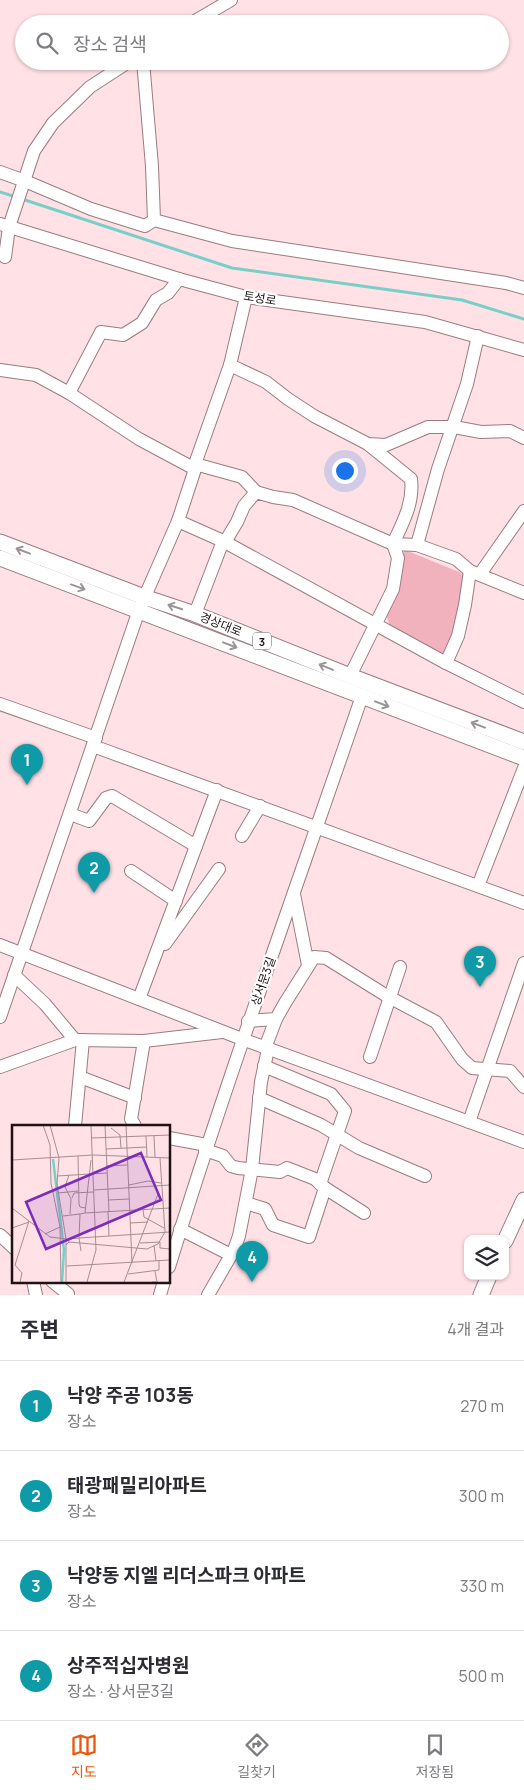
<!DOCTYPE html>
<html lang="ko">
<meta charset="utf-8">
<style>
:root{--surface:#fff;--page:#f7f7f7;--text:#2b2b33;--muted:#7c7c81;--line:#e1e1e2;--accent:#ea580c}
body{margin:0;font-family:Manrope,"Noto Sans KR",sans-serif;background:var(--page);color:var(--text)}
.controls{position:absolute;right:15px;bottom:15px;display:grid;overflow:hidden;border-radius:10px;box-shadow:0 1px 4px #0004}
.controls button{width:45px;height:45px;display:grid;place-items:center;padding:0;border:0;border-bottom:1px solid var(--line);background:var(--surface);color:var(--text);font:25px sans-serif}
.you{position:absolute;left:344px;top:470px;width:18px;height:18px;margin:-12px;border:4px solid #fff;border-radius:50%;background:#1a73e8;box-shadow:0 0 0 8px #1a73e833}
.badge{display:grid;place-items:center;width:32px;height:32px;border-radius:50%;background:var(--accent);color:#fff;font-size:16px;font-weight:700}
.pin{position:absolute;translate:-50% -41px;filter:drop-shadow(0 1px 2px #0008)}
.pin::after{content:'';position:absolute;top:26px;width:18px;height:15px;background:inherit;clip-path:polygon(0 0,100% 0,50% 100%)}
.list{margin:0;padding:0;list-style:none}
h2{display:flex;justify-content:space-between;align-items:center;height:65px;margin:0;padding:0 20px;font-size:21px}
h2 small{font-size:16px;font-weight:400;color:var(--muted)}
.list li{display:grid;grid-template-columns:32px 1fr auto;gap:15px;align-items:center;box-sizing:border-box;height:90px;padding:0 20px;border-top:1px solid var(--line)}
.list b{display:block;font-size:19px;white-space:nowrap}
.list p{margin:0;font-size:16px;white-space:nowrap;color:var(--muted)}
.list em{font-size:16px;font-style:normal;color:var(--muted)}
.icon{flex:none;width:28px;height:28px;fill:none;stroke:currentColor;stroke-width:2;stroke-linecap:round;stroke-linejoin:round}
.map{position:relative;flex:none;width:524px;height:1295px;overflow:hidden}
.search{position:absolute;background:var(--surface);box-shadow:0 1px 4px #0004;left:15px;right:15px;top:15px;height:55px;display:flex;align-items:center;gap:12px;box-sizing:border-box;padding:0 18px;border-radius:28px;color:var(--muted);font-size:19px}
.sheet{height:425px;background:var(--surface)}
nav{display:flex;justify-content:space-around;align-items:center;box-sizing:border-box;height:70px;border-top:1px solid var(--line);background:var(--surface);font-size:14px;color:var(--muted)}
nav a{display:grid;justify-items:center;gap:2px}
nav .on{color:var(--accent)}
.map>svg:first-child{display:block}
</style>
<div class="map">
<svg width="524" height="1295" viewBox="0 0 524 1295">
<rect width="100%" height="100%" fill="#ffe1e6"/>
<polygon fill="#f1b1bd" points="405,550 459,572 465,577 450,649 442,653 389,625 386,612"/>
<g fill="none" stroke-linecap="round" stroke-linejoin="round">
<g stroke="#77d0c7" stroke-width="3">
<polyline points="0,192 16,197"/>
<polyline points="22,199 232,268 462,300 524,319"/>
</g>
<defs>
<g id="minor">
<polyline points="190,24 231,0"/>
<polyline points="143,61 152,166 154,220 232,241 506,283 524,288"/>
<polyline points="0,172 25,181 91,209 145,226 154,220"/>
<polyline points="0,224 179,279 246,297 425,322 524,350"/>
<polyline points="5,257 9,227 34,151 53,123 90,87 130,61"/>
<polyline points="230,365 266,382 288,399 314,416 368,444 386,445 428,427 454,427 481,432 510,431 524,438"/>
<polyline points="0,370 36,375 69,393 139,439 195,469 178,521 223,541 446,663 524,702"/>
<polyline points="69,393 101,332 123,335 142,323 156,300 168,293 179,279"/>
<polyline points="195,464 242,477 256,492"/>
<polyline points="195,469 195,464 230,365 246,297"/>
<polyline points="225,542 237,522 244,506 256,492 273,497 293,500 393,544 417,545 456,559 470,571 524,593"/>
<polyline points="417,545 438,469 467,384 478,336"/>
<polyline points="480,574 524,511"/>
<polyline points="195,614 223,541"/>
<polyline points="446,663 458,636 465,605 470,571"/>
<path d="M 350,676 L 393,589 L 398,558 L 393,544 C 403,522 414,503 411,479 L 368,444"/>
<polyline points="0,704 96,738"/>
<polyline points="93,746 524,903"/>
<polyline points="70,814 89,821 106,798 112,796 196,846"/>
<polyline points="242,836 260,806"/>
<polyline points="131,871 176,901"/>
<polyline points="478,886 524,768"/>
<polyline points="294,894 308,965"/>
<polyline points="165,944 219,869"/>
<polyline points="0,945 242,1039 524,1142"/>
<polyline points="14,975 45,1004 75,1040"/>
<polyline points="139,999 217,790"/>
<polyline points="0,1017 139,610 178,521"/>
<polyline points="248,1021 276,1019 285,1003 314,957 326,958 387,996 436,1022 462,1059 472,1068 510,1071 524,1087"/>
<polyline points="265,1048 276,1019"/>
<polyline points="370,1057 400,967"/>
<polyline points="264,1066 331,1094 345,1111 320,1184"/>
<polyline points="0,1067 75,1040 144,1041 222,1032"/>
<polyline points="80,1077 135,1098"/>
<polyline points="259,1098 321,1125 359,1148 425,1176"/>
<polyline points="469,1122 524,963"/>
<polyline points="75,1126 83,1040"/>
<polyline points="135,1126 131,1119 144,1041"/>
<polyline points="169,1138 207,1145"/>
<polyline points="205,1150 223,1156 231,1166 238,1168 280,1172 287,1168 315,1179 325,1188 364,1213"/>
<polyline points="246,1203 265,1209 273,1225 309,1237 325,1188"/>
<polyline points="180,1229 231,1255"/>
<polyline points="0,1235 14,1248"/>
<path d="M 169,1267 C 228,1075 297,886 362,696"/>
<polyline points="33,1281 36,1295"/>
<polyline points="52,1281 68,1294"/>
<polyline points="160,1295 164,1281"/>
<polyline points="208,1295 234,1250 239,1236 252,1169 261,1082 268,1049"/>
</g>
<g id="major">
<polyline points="0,542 144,597 195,614 350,676 524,742"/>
<polyline points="0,558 524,758"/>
<polyline points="505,1241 524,1200"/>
<polyline points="481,1295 489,1276"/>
</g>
</defs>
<use href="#minor" stroke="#9b7b80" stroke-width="14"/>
<use href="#major" stroke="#9b7b80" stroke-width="17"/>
<use href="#minor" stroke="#fff" stroke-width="12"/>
<use href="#major" stroke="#fff" stroke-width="15"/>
</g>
<defs><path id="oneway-shaft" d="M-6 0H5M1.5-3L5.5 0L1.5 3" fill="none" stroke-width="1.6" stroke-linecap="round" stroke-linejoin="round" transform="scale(1.25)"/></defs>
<g stroke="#9a9496">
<use href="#oneway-shaft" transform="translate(23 551) rotate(-159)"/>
<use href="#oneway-shaft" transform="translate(78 587) rotate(20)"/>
<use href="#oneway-shaft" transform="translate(175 607) rotate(-162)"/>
<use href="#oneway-shaft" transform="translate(230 645) rotate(21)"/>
<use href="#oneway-shaft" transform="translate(326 667) rotate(-158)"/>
<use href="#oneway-shaft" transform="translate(382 704) rotate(21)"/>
<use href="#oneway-shaft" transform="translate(478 725) rotate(-159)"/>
</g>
<g text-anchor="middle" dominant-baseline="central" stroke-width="4.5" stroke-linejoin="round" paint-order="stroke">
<rect fill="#fff" stroke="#62595b" stroke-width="1" x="253" y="632.5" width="18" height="17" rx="4"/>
<g font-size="11" font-weight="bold" fill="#1e1215">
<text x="262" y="641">3</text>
</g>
<g font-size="12" fill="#1e1215" stroke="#fff">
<text transform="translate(260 298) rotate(9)">토성로</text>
<text transform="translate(221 624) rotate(22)">경상대로</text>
<text transform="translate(263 981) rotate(-71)">상서문3길</text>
</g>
</g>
<g transform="translate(12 1125)">
<rect width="158" height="158" fill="#ffe1e6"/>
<path fill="none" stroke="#77d0c7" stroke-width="2.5" d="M 41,34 L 52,125 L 50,157"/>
<path fill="none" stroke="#a58e92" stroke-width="1" d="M 31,0 L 38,20 L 39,58 L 48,102 L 33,109M 38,0 L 47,33 L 45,59 L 54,114 L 54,157M 93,0 L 97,87M 114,0 L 120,138M 99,3 L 108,10 L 109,23M 134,11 L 135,32M 142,11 L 143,32M 80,13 L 158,10M 94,24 L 135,22M 66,31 L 67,79 L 68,82 L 74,83M 148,33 L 153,107M 0,35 L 81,30 L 158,33M 94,41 L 115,40M 57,50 L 53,62 L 59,74 L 58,89M 45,51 L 95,48M 117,60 L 136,56 L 149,58M 82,65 L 158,60M 46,68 L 66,66M 60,73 L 62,68 L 81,67M 96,75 L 117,74M 0,83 L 38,112 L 55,114M 131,85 L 132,92 L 152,103M 96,87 L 97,111M 73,88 L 158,83M 51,91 L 68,89M 118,98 L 136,97M 48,102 L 49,157M 0,103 L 17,97M 57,117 L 56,114 L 67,113 L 68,89 L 73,88 L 79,35M 128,118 L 148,117 L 148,123 L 158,124M 54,120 L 57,117 L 135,124 L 146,119 L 153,107M 142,121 L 144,136M 69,126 L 67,113 L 158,107M 55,141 L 158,135M 116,149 L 147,145 L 147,135M 8,157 L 10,148 L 3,140 L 17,96M 75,157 L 84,125 L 79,0M 112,157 L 146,69M 140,157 L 145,157 L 143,146"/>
<path fill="#7b2cbf" fill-opacity="0.15" stroke="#7b2cbf" stroke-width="2.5" d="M 129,28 L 149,75 L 34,124 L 14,77 Z"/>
<rect width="158" height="158" fill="none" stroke="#1e1215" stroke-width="2.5"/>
</g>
</svg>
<div class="controls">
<button><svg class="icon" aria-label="layers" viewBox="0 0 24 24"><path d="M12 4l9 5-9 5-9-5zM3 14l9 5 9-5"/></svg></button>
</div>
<div class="you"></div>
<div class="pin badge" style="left:27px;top:785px;background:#0f9aa8">1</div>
<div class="pin badge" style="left:94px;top:893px;background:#0f9aa8">2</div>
<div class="pin badge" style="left:480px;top:987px;background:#0f9aa8">3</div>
<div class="pin badge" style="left:252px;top:1282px;background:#0f9aa8">4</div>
<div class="search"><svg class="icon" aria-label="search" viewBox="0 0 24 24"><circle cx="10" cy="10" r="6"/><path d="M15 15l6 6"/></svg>장소 검색</div>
</div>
<section class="sheet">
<h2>주변<small>4개 결과</small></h2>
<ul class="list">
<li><span class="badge" style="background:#0f9aa8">1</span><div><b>낙양 주공 103동</b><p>장소</p></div><em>270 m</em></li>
<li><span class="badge" style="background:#0f9aa8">2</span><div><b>태광패밀리아파트</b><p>장소</p></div><em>300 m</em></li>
<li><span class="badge" style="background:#0f9aa8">3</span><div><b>낙양동 지엘 리더스파크 아파트</b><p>장소</p></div><em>330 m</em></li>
<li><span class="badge" style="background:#0f9aa8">4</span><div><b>상주적십자병원</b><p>장소 · 상서문3길</p></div><em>500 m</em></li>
</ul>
</section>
<nav>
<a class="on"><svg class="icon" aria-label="map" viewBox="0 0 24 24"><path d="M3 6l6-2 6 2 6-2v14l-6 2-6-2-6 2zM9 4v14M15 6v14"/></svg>지도</a>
<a><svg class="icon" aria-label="directions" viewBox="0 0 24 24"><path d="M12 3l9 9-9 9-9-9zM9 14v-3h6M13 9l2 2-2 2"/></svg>길찾기</a>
<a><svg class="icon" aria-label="saved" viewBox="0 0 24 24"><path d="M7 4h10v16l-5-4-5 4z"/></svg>저장됨</a>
</nav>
